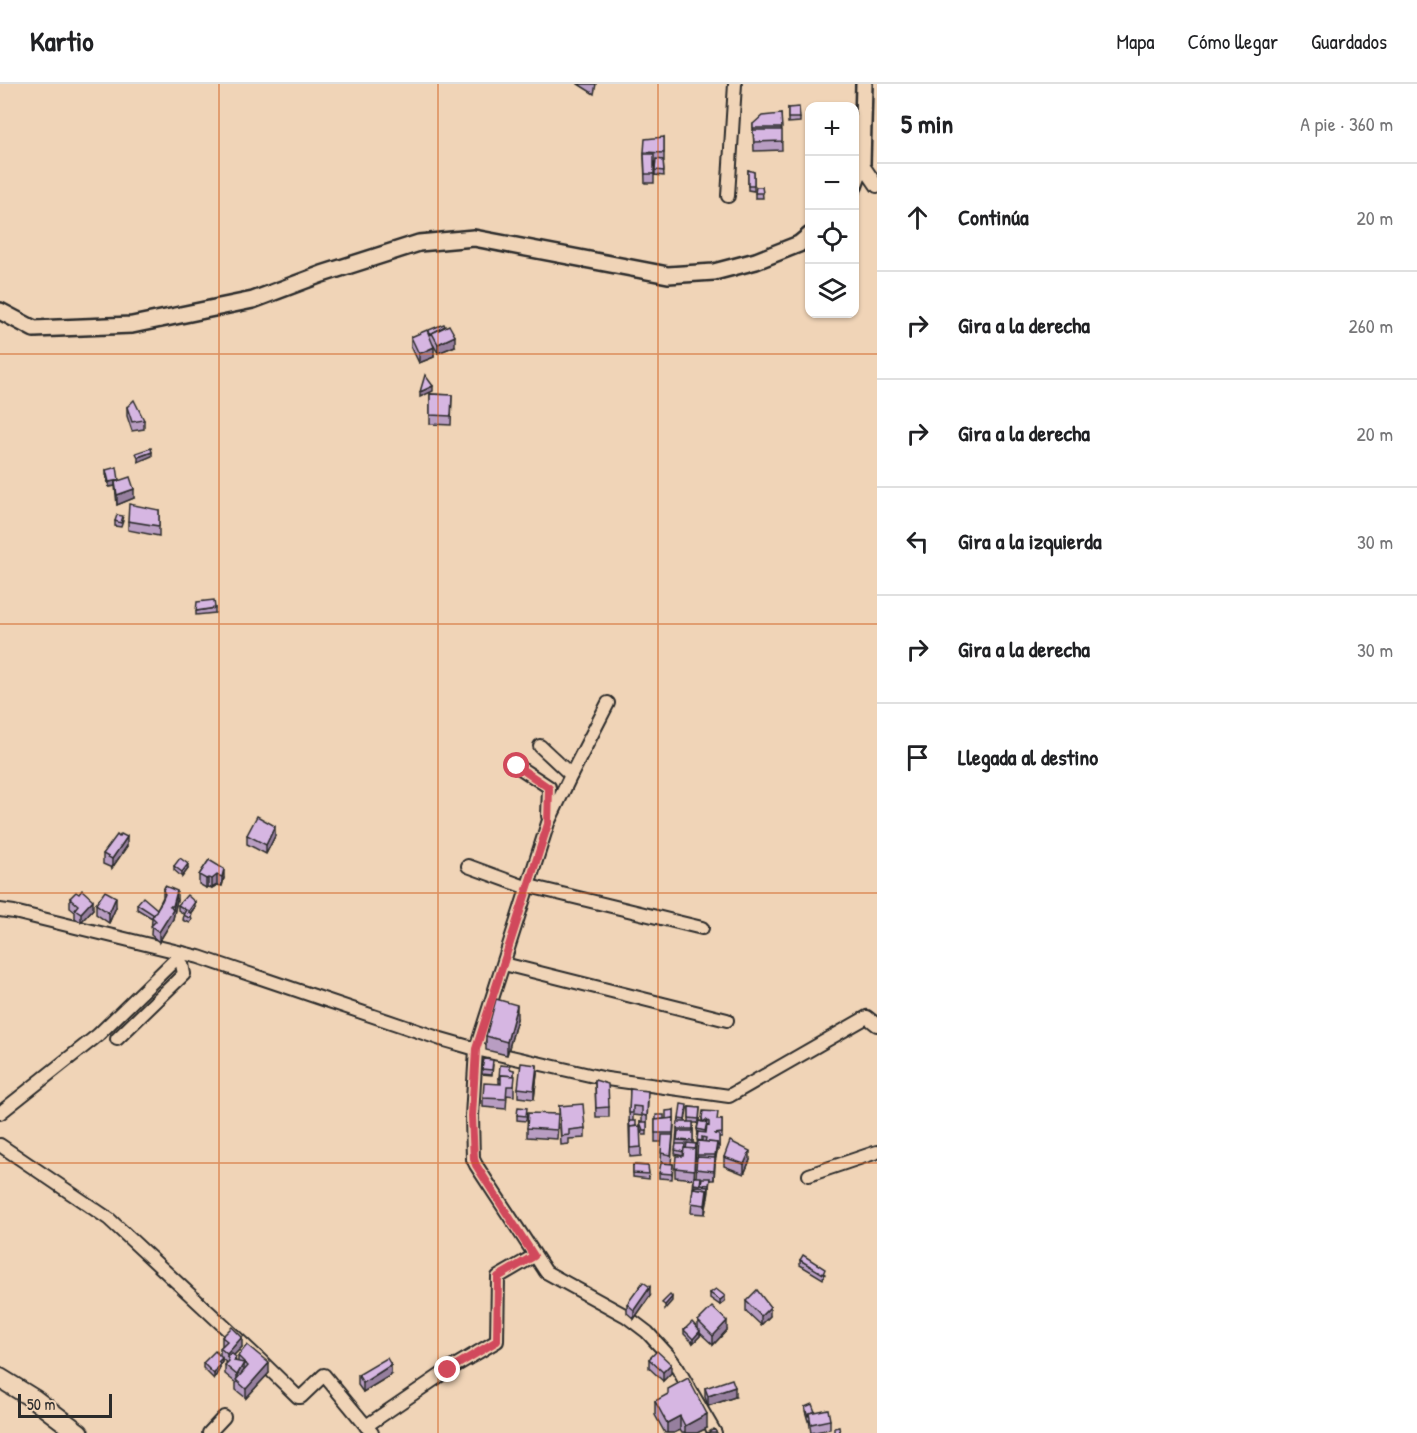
<!DOCTYPE html>
<html lang="es">
<meta charset="utf-8">
<style>
:root{--surface:#fff;--page:#f2f2f2;--text:#202124;--muted:#757577;--line:#e0e0e0}
body{margin:0;font-family:"Patrick Hand",sans-serif;background:var(--page);color:var(--text)}
.controls{position:absolute;right:18px;top:18px;display:grid;overflow:hidden;border-radius:12px;box-shadow:0 2px 4px #0004}
.controls button{width:54px;height:54px;display:grid;place-items:center;padding:0;border:0;border-bottom:2px solid var(--line);background:var(--surface);color:var(--text);font:30px sans-serif}
.scale{position:absolute;left:18px;bottom:15px;width:94px;box-sizing:border-box;padding-left:6px;border:3px solid #2b2b2b;border-top:0;font-size:16px;line-height:21px;white-space:nowrap;color:#2b2b2b;-webkit-text-stroke:4px #f0d4b7;paint-order:stroke}
.stop{position:absolute;width:18px;height:18px;margin:-14px;border:4px solid #d1495b;border-radius:50%;background:#fff}
.stop.end{background:#d1495b;border-color:#fff;box-shadow:0 2px 6px #0008}
.list{margin:0;padding:0;list-style:none}
h2{display:flex;justify-content:space-between;align-items:center;height:78px;margin:0;padding:0 24px;font-size:26px}
h2 small{font-size:20px;font-weight:400;color:var(--muted)}
.list li{display:grid;grid-template-columns:39px 1fr auto;gap:18px;align-items:center;box-sizing:border-box;height:108px;padding:0 24px;border-top:2px solid var(--line)}
.list b{display:block;font-size:22px;white-space:nowrap}
.list em{font-size:20px;font-style:normal;color:var(--muted)}
.icon{flex:none;width:33px;height:33px;fill:none;stroke:currentColor;stroke-width:2;stroke-linecap:round;stroke-linejoin:round}
.map{position:relative;flex:none;width:877px;height:1349px;overflow:hidden}
header{display:flex;align-items:center;gap:36px;box-sizing:border-box;height:84px;padding:0 30px;background:var(--surface);border-bottom:2px solid var(--line)}
header strong{font-size:28px}
nav{display:flex;gap:33px;margin-inline-start:auto;font-size:21px}
main{display:flex}
aside{flex:1;background:var(--surface)}
.map>svg:first-child{display:block}
</style>
<header>
<strong>Kartio</strong>
<nav><a>Mapa</a><a>Cómo llegar</a><a>Guardados</a></nav>
</header>
<main>
<div class="map">
<svg width="877" height="1349" viewBox="0 0 877 1349">
<rect width="100%" height="100%" fill="#f0d4b7"/>
<filter id="ink" filterUnits="userSpaceOnUse"><feTurbulence type="fractalNoise" baseFrequency=".0167" numOctaves="2"/><feDisplacementMap in="SourceGraphic" scale="12" xChannelSelector="R" yChannelSelector="G"/><feConvolveMatrix kernelMatrix="1 2 1 2 8 2 1 2 1" color-interpolation-filters="sRGB"/></filter>
<g filter="url(#ink)">
<g fill="none" stroke-linecap="round" stroke-linejoin="round">
<defs>
<g id="minor">
<polyline points="862,80 877,102"/>
<polyline points="728,112 735,0"/>
<polyline points="608,619 571,691 548,739 476,965 472,1032 473,1075 476,1081 546,1188 626,1232 647,1248 668,1271 678,1285 715,1349"/>
<polyline points="540,662 571,691"/>
<polyline points="517,682 549,703 548,732"/>
<polyline points="468,782 528,804"/>
<polyline points="529,802 702,844"/>
<polyline points="0,826 14,828 199,873 441,955 476,965 607,995 729,1012 867,933 877,941"/>
<polyline points="504,880 727,936"/>
<polyline points="117,955 184,890 182,880 176,875"/>
<polyline points="0,1029 98,951 182,869"/>
<polyline points="0,1061 109,1135 258,1274 298,1313 301,1313 324,1291 372,1349"/>
<polyline points="809,1091 877,1068"/>
<polyline points="366,1342 448,1286 497,1257 498,1193 534,1172"/>
<polyline points="209,1349 224,1333"/>
</g>
<g id="tertiary">
<polyline points="854,102 862,80 864,0"/>
<polyline points="0,227 34,245 132,241 253,216 322,190 419,159 474,154 668,191 714,188 756,177 799,160 810,151"/>
</g>
<polyline id="primary" points="0,1294 34,1315 79,1349"/>
</defs>
<use href="#minor" stroke="#2b2b2b" stroke-width="16"/>
<use href="#tertiary" stroke="#2b2b2b" stroke-width="20"/>
<use href="#primary" stroke="#2b2b2b" stroke-width="22"/>
<use href="#minor" stroke="#f0d4b7" stroke-width="12"/>
<use href="#tertiary" stroke="#f0d4b7" stroke-width="15"/>
<use href="#primary" stroke="#f0d4b7" stroke-width="18"/>
</g>
<g fill="#b89dc2" stroke="#2b2b2b" stroke-width="1.5">
<polygon points="578,0 596,0 594,10"/>
<polygon points="788,24 800,34 800,38 788,39"/>
<polygon points="781,30 782,66 754,67 753,40"/>
<polygon points="664,53 664,78 663,78 664,92 655,91 655,78 654,78 654,99 645,99 644,68"/>
<polygon points="748,86 754,88 754,107 748,106"/>
<polygon points="762,103 763,114 755,114 755,109"/>
<polygon points="429,246 455,262 438,269 433,260 434,273 419,279 411,262 411,253 429,251"/>
<polygon points="430,310 452,311 451,341 430,340"/>
<polygon points="127,323 144,336 144,345 132,347 127,332"/>
<polygon points="106,386 119,396 134,414 117,421 115,402 109,403 106,391"/>
<polygon points="159,426 159,452 128,446 128,437"/>
<polygon points="115,437 123,437 121,443 115,442"/>
<polygon points="215,524 215,529 196,531 196,527"/>
<polygon points="247,751 275,752 266,770 247,760"/>
<polygon points="119,753 127,762 112,784 103,780 103,770"/>
<polygon points="209,776 224,794 222,802 217,801 212,804 208,803 206,804 199,800 199,791"/>
<polygon points="174,782 188,785 182,793 174,786"/>
<polygon points="163,806 177,816 173,835 159,858 151,851 152,834 137,825 137,820 157,825 163,813"/>
<polygon points="70,814 93,825 81,838 75,834 75,828 70,824"/>
<polygon points="96,820 116,823 109,839 96,830"/>
<polygon points="178,821 195,823 190,830 192,836 190,839 183,836 184,830 178,826"/>
<polygon points="517,935 507,971 486,966 486,952"/>
<polygon points="493,981 492,991 482,990 482,985"/>
<polygon points="510,985 514,986 514,1012 507,1011 506,1025 483,1023 483,1014 501,1000 501,999 499,999 499,994"/>
<polygon points="537,990 534,1015 518,1013 518,1004"/>
<polygon points="595,996 609,1023 609,1033 596,1033"/>
<polygon points="630,1005 648,1017 647,1038 647,1051 643,1051 640,1043 640,1038 642,1038 642,1032 633,1031 633,1037 636,1042 641,1063 641,1072 630,1073 629,1041"/>
<polygon points="559,1022 585,1044 585,1054 569,1055 569,1060 561,1061"/>
<polygon points="689,1023 700,1024 699,1037 702,1038 702,1034 722,1036 722,1054 719,1054 719,1066 717,1066 715,1078 714,1096 710,1096 705,1130 691,1129 694,1093 696,1093 698,1061 697,1061 698,1050 697,1045 698,1039 693,1039 693,1059 696,1060 694,1095 675,1093 675,1084 683,1072 675,1070 677,1045 679,1035 687,1025 685,1038 689,1038"/>
<polygon points="674,1026 674,1042 671,1080 673,1080 672,1095 659,1094 659,1089 669,1080 661,1078 662,1058 655,1058 655,1036 666,1035"/>
<polygon points="527,1028 526,1037 517,1036 517,1031"/>
<polygon points="558,1040 557,1055 527,1053 527,1044"/>
<polygon points="724,1073 750,1076 744,1090 724,1082"/>
<polygon points="633,1081 648,1082 649,1095 633,1093"/>
<polygon points="800,1176 825,1190 823,1195 800,1181"/>
<polygon points="710,1209 725,1217 720,1221 710,1214"/>
<polygon points="650,1212 634,1235 627,1229 627,1220"/>
<polygon points="746,1217 770,1232 761,1241 746,1227"/>
<polygon points="698,1237 727,1246 713,1261 700,1249 700,1252 693,1259 684,1250 684,1246 698,1244"/>
<polygon points="222,1253 242,1263 234,1271 236,1278 238,1278 238,1272 269,1289 246,1314 236,1306 236,1299 225,1290 225,1281 227,1279 222,1275 222,1278 220,1281 220,1284 214,1295 203,1284 203,1279 220,1272 220,1264 222,1262"/>
<polygon points="649,1275 671,1289 663,1297 649,1284"/>
<polygon points="358,1291 391,1291 363,1308 358,1301"/>
<polygon points="705,1304 735,1313 708,1322 705,1313"/>
<polygon points="655,1317 707,1344 697,1349 682,1349 680,1346 674,1349 665,1349 655,1331"/>
<polygon points="805,1323 830,1336 830,1345 811,1349 809,1336 808,1337 805,1327"/>
</g>
<g fill="#967f9e" stroke="#2b2b2b" stroke-width="1.5">
<polygon points="455,252 455,262 438,269 438,260"/>
<polygon points="434,263 434,273 419,279 419,270"/>
<polygon points="433,302 433,307 420,313 420,308"/>
<polygon points="152,368 152,372 138,378 138,373"/>
<polygon points="119,396 115,398 115,402 109,403 109,398"/>
<polygon points="134,405 134,414 117,421 117,411"/>
<polygon points="275,742 275,752 266,770 266,761"/>
<polygon points="127,753 127,762 112,784 112,775"/>
<polygon points="188,780 188,785 182,793 182,788"/>
<polygon points="224,785 224,794 222,802 222,793"/>
<polygon points="217,791 217,801 212,804 212,795"/>
<polygon points="208,794 208,803 206,804 206,795"/>
<polygon points="177,807 177,816 173,835 159,858 159,848 173,826"/>
<polygon points="116,813 116,823 109,839 109,829"/>
<polygon points="93,816 93,825 81,838 81,829"/>
<polygon points="195,818 195,823 188,832 188,828"/>
<polygon points="517,921 517,935 507,971 507,958"/>
<polygon points="537,981 537,990 534,1015 534,1006"/>
<polygon points="717,1059 717,1068 715,1078 714,1096 715,1071"/>
<polygon points="750,1067 750,1076 744,1090 744,1080"/>
<polygon points="709,1103 709,1108 705,1130 705,1121"/>
<polygon points="650,1203 650,1212 634,1235 634,1226"/>
<polygon points="725,1212 725,1217 720,1221 720,1216"/>
<polygon points="672,1213 672,1217 665,1225 665,1221"/>
<polygon points="770,1223 770,1232 761,1241 761,1232"/>
<polygon points="727,1237 727,1246 713,1261 713,1252"/>
<polygon points="700,1247 700,1252 693,1259 693,1255"/>
<polygon points="242,1253 242,1263 229,1276 227,1273 227,1270"/>
<polygon points="222,1274 222,1278 220,1281 220,1284 214,1295 214,1290 218,1278"/>
<polygon points="244,1279 244,1289 237,1298 237,1291"/>
<polygon points="269,1279 269,1289 246,1314 246,1305"/>
<polygon points="671,1280 671,1289 663,1297 663,1288"/>
<polygon points="391,1281 391,1291 363,1308 363,1299"/>
<polygon points="735,1303 735,1313 708,1322 708,1312"/>
<polygon points="707,1330 707,1344 697,1349 685,1349 685,1342"/>
<polygon points="680,1332 680,1346 674,1349 667,1349 667,1339"/>
</g>
<g fill="#d6b6e2" stroke="#2b2b2b" stroke-width="1.5">
<polygon points="799,23 800,34 788,34 788,24"/>
<polygon points="781,30 782,44 753,44 753,40 762,32"/>
<polygon points="753,46 782,46 782,57 754,58"/>
<polygon points="664,53 664,69 644,68 645,55"/>
<polygon points="644,70 654,70 654,90 645,90"/>
<polygon points="656,75 663,76 664,87 655,86"/>
<polygon points="748,86 754,88 754,102 748,102"/>
<polygon points="756,103 762,103 763,109 755,109"/>
<polygon points="444,240 445,242 432,249 432,250 430,251 429,246"/>
<polygon points="449,241 455,252 438,260 432,249"/>
<polygon points="427,246 434,263 419,270 411,253"/>
<polygon points="425,291 433,302 420,308"/>
<polygon points="430,310 452,311 451,332 430,331"/>
<polygon points="134,316 144,336 132,338 127,323"/>
<polygon points="151,364 152,368 138,373 136,369"/>
<polygon points="117,383 119,396 109,398 106,386"/>
<polygon points="130,393 134,405 117,411 115,398"/>
<polygon points="129,420 159,426 159,442 128,437"/>
<polygon points="117,431 123,432 121,439 115,437"/>
<polygon points="214,516 215,524 196,527 197,518"/>
<polygon points="257,732 275,742 266,761 247,751"/>
<polygon points="121,750 127,753 112,775 103,770 117,751 119,753"/>
<polygon points="180,774 188,780 182,788 174,782"/>
<polygon points="209,776 224,785 222,793 217,791 212,795 208,794 206,795 199,791"/>
<polygon points="165,802 177,807 173,822 170,822 173,826 159,848 151,842 156,837 152,833 162,817 165,810 163,806"/>
<polygon points="82,806 93,816 81,829 75,825 78,821 70,814 76,808 79,810"/>
<polygon points="105,807 116,813 109,829 96,820"/>
<polygon points="187,811 195,818 188,828 188,827 192,831 190,834 183,831 186,826 178,821"/>
<polygon points="143,813 157,825 154,831 137,820"/>
<polygon points="496,915 517,921 507,958 486,952"/>
<polygon points="484,975 493,976 492,986 482,985"/>
<polygon points="521,979 537,981 534,1006 518,1004"/>
<polygon points="500,981 510,982 510,985 514,986 514,992 501,991 501,995 499,994"/>
<polygon points="501,991 515,992 514,1002 507,1002 506,1015 483,1014 484,999 501,1000"/>
<polygon points="595,996 608,1000 609,1023 596,1024"/>
<polygon points="630,1005 648,1007 647,1032 642,1031 642,1023 633,1022 633,1029 629,1029"/>
<polygon points="583,1020 585,1044 569,1046 569,1051 561,1052 559,1022"/>
<polygon points="681,1020 687,1021 685,1036 679,1035"/>
<polygon points="518,1023 527,1024 526,1032 517,1031"/>
<polygon points="689,1023 700,1024 699,1035 689,1034"/>
<polygon points="674,1026 674,1037 674,1034 666,1035 666,1027"/>
<polygon points="703,1027 718,1028 717,1036 722,1036 722,1049 714,1050 719,1051 719,1062 717,1061 717,1059 705,1058 706,1054 702,1053 702,1057 697,1056 698,1048 706,1049 707,1041 709,1042 709,1038 706,1036 703,1038 707,1038 705,1047 697,1045 699,1037 703,1038 702,1034"/>
<polygon points="528,1029 558,1030 557,1046 527,1044"/>
<polygon points="656,1031 664,1031 664,1035 656,1036"/>
<polygon points="674,1034 673,1049 655,1049 655,1036"/>
<polygon points="629,1037 636,1037 636,1042 630,1043"/>
<polygon points="640,1038 647,1038 647,1046 643,1046"/>
<polygon points="678,1038 693,1038 693,1045 677,1045"/>
<polygon points="640,1042 641,1063 630,1064 630,1043"/>
<polygon points="678,1047 693,1047 693,1057 677,1056"/>
<polygon points="662,1051 673,1051 671,1071 661,1069"/>
<polygon points="698,1057 717,1059 715,1071 697,1071"/>
<polygon points="730,1057 750,1067 744,1080 724,1073"/>
<polygon points="687,1059 696,1060 695,1068 695,1065 686,1065"/>
<polygon points="676,1060 685,1060 684,1068 675,1066"/>
<polygon points="684,1064 695,1065 694,1086 675,1084 676,1072 683,1072"/>
<polygon points="697,1073 715,1074 714,1087 696,1085"/>
<polygon points="661,1079 673,1080 672,1090 659,1089"/>
<polygon points="633,1081 648,1082 649,1090 633,1089"/>
<polygon points="694,1093 701,1093 700,1101 694,1100"/>
<polygon points="702,1094 710,1094 709,1101 701,1100"/>
<polygon points="694,1102 709,1103 707,1108 707,1106 694,1104"/>
<polygon points="693,1104 707,1106 705,1121 691,1119"/>
<polygon points="803,1171 825,1185 823,1190 800,1176"/>
<polygon points="643,1198 650,1203 634,1226 627,1220"/>
<polygon points="716,1205 725,1212 720,1216 710,1209"/>
<polygon points="757,1206 770,1223 761,1232 746,1217"/>
<polygon points="670,1211 672,1213 665,1221 662,1219"/>
<polygon points="712,1223 727,1237 713,1252 698,1237"/>
<polygon points="692,1238 700,1247 693,1255 684,1246"/>
<polygon points="232,1243 242,1253 227,1270 220,1264 227,1257 222,1253"/>
<polygon points="247,1261 269,1279 246,1305 236,1296 248,1282 238,1272"/>
<polygon points="215,1267 222,1274 218,1278 220,1280 214,1290 203,1279"/>
<polygon points="657,1267 671,1280 663,1288 649,1275"/>
<polygon points="231,1269 236,1273 234,1277 244,1279 237,1291 225,1281 229,1277 227,1273"/>
<polygon points="387,1274 391,1281 363,1299 358,1291"/>
<polygon points="688,1294 707,1330 685,1342 680,1332 667,1339 655,1317 668,1310 668,1305"/>
<polygon points="732,1295 735,1303 708,1312 705,1304"/>
<polygon points="812,1320 815,1328 809,1329 809,1331 808,1332 805,1323"/>
<polygon points="828,1325 830,1336 811,1340 809,1329"/>
<polygon points="839,1343 840,1349 834,1349 834,1344"/>
<polygon points="714,1345 717,1349 707,1349"/>
</g>
</g>
<g fill="none" stroke-linecap="round" stroke-linejoin="round" filter="url(#ink)">
<polyline stroke="#d1495b" stroke-width="8" points="448,1286 497,1257 498,1193 534,1172 476,1081 474,1075 472,1032 476,965 548,740 549,704 517,682"/>
</g>
<path fill="none" stroke="#cc5211" stroke-width="1.5" stroke-opacity="0.55" d="M 219,0 L 219,1349M 438,0 L 438,1349M 658,0 L 658,1349M 0,270 L 877,270M 0,540 L 877,540M 0,809 L 877,809M 0,1079 L 877,1079"/>
</svg>
<div class="controls">
<button>+</button>
<button>−</button>
<button><svg class="icon" aria-label="locate" viewBox="0 0 24 24"><circle cx="12" cy="12" r="6"/><path d="M12 2v4M12 18v4M2 12h4M18 12h4"/></svg></button>
<button><svg class="icon" aria-label="layers" viewBox="0 0 24 24"><path d="M12 4l9 5-9 5-9-5zM3 14l9 5 9-5"/></svg></button>
</div>
<div class="scale">50 m</div>
<div class="stop" style="left:517px;top:682px"></div>
<div class="stop end" style="left:448px;top:1286px"></div>
</div>
<aside>
<h2>5 min<small>A pie · 360 m</small></h2>
<ul class="list">
<li><svg class="icon" aria-label="ahead" viewBox="0 0 24 24"><path d="M12 20V5M6 11l6-6 6 6"/></svg><div><b>Continúa</b></div><em>20 m</em></li>
<li><svg class="icon" aria-label="right" viewBox="0 0 24 24"><path d="M7 20v-9h11M14 6l5 5-5 5"/></svg><div><b>Gira a la derecha</b></div><em>260 m</em></li>
<li><svg class="icon" aria-label="right" viewBox="0 0 24 24"><path d="M7 20v-9h11M14 6l5 5-5 5"/></svg><div><b>Gira a la derecha</b></div><em>20 m</em></li>
<li><svg class="icon" aria-label="left" viewBox="0 0 24 24"><path d="M17 20v-9H6M10 6l-5 5 5 5"/></svg><div><b>Gira a la izquierda</b></div><em>30 m</em></li>
<li><svg class="icon" aria-label="right" viewBox="0 0 24 24"><path d="M7 20v-9h11M14 6l5 5-5 5"/></svg><div><b>Gira a la derecha</b></div><em>30 m</em></li>
<li><svg class="icon" aria-label="arrive" viewBox="0 0 24 24"><path d="M6 21V4h12l-3 4 3 4H6"/></svg><div><b>Llegada al destino</b></div></li>
</ul>
</aside>
</main>
